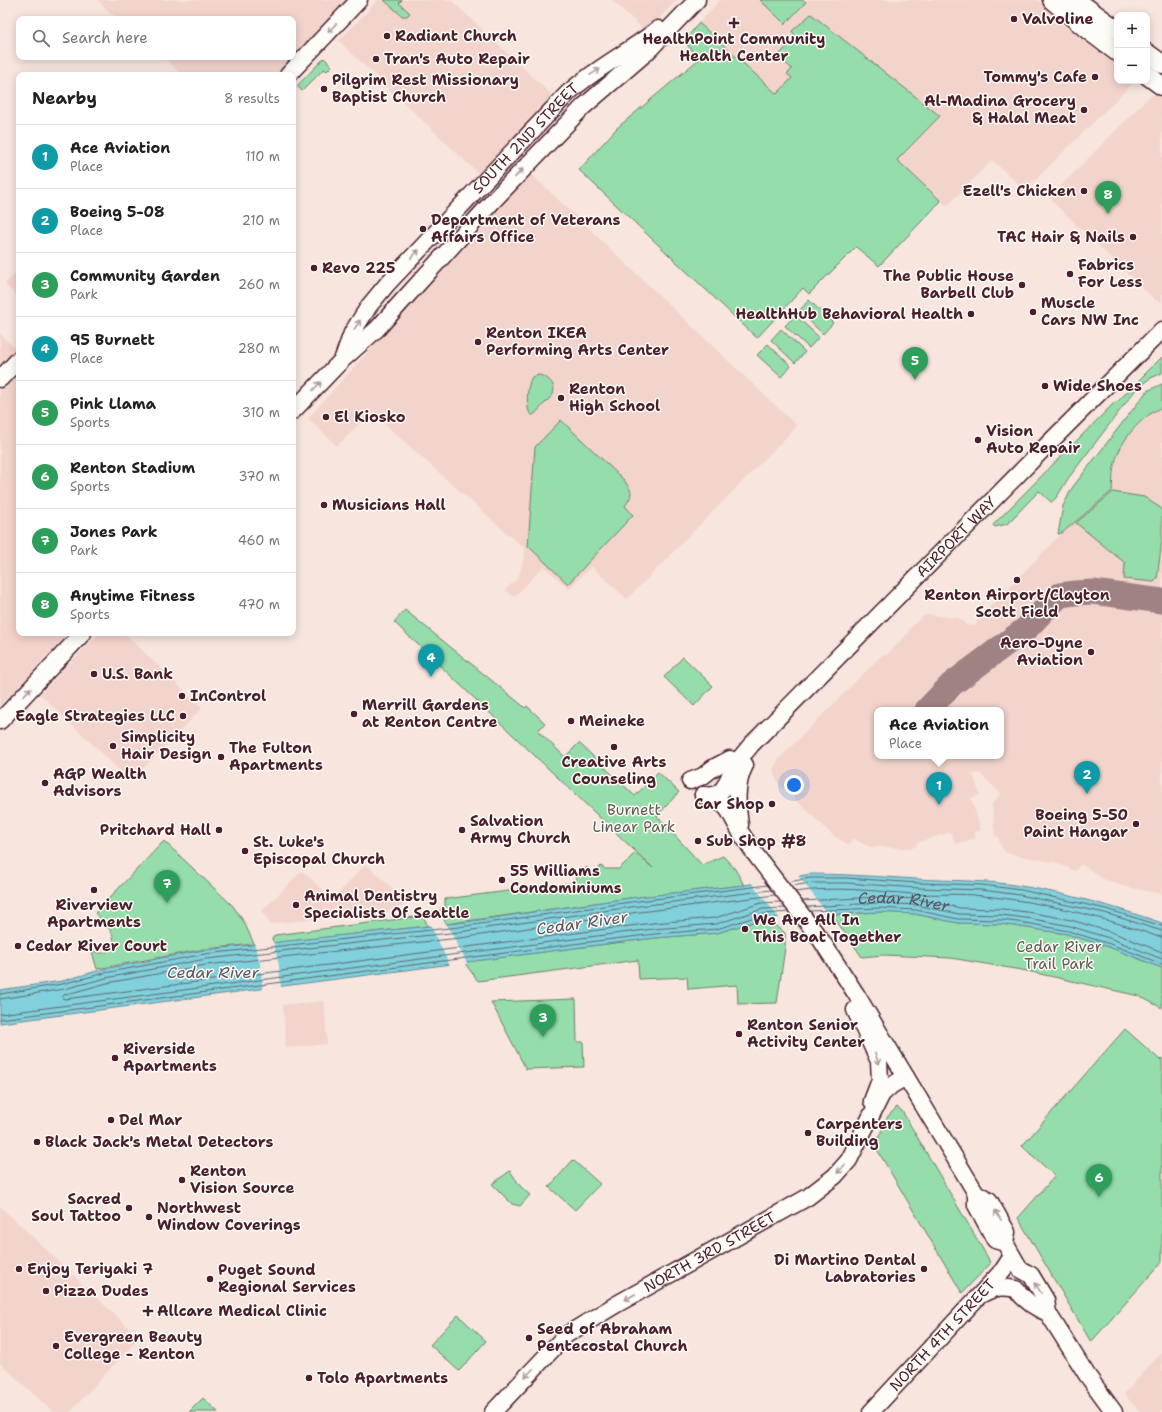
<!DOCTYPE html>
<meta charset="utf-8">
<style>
:root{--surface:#fff;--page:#f6f6f6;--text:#202124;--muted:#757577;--line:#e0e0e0;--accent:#0f766e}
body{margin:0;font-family:"Shantell Sans",sans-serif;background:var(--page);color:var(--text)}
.controls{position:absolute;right:12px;top:12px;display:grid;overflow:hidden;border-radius:8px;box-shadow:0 2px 10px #0003}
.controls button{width:36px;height:36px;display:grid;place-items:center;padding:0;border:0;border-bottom:1px solid var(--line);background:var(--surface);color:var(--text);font:20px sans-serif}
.you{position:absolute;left:794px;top:785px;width:14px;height:14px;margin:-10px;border:3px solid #fff;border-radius:50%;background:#1a73e8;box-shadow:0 0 0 6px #1a73e833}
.badge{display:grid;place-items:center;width:26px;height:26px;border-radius:50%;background:var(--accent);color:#fff;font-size:13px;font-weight:700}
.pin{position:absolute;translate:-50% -33px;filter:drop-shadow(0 1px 2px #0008)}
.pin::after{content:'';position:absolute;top:21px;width:14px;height:12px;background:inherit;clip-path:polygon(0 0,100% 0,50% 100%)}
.popup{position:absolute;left:874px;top:707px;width:130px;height:52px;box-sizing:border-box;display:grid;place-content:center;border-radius:8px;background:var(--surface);filter:drop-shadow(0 1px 3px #0005);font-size:13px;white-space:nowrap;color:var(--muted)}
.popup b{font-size:15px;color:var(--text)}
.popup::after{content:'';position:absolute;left:50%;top:100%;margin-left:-8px;border:8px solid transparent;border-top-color:var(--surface)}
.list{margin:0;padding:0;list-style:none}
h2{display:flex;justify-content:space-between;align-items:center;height:52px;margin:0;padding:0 16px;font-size:17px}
h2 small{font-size:13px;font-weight:400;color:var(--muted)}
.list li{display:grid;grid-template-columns:26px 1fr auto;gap:12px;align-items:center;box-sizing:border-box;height:64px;padding:0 16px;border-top:1px solid var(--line)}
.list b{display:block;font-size:15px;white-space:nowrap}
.list p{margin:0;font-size:13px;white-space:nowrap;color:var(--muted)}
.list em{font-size:13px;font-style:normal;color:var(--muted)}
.icon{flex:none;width:22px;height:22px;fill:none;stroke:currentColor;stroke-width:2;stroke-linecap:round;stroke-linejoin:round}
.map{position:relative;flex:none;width:1162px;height:1412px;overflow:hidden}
.search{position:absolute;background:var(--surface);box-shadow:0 2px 10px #0003;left:16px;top:16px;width:280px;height:44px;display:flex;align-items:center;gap:10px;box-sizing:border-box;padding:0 14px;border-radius:8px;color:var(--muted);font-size:15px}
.panel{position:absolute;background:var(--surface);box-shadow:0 2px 10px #0003;left:16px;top:72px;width:280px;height:564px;border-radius:8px}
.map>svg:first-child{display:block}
</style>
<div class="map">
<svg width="1162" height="1412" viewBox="0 0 1162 1412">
<rect width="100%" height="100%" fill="#f7e5de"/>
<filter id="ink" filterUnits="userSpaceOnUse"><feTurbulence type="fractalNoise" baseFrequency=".025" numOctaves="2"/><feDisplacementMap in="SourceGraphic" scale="8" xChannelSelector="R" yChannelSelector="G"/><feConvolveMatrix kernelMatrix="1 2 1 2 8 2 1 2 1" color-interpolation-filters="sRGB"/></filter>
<g filter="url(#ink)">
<g fill="#f2d4cc" fill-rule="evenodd">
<polygon points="97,0 347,0 293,56 293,19 117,19"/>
<polygon points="378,0 451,0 554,97 480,175 339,41"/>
<polygon points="612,0 677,0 659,18 644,30"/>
<polygon points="720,0 1037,0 1117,64 1117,81 1134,82 1025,190 992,160 947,206 897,160 940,116 919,100 777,94 699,23"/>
<polygon points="158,57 292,57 275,75 182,75 164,58 162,61"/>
<polygon points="1151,95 1156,95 1162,98 1162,302 1155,300 1053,202 1052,199 1052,196 1055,192"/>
<polygon points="527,170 797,426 627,599 591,566 569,589 544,566 514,597 505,590 517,579 520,572 526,550 371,412 337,446 308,418 339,384"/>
<polygon points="19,269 19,298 5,284"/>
<polygon points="0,334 19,352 19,633 69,633 0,706"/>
<path d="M 1162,407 L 1162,894 L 1122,886 L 1104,879 L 1081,864 L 1075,871 L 1057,863 L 1006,853 L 1001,846 L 998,836 L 995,836 L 992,804 L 1001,793 L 979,773 L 973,774 L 980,795 L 971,798 L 981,830 L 974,832 L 976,838 L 955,844 L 951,832 L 916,843 L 917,846 L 911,848 L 870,847 L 852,838 L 849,845 L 834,836 L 779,784 L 774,774 L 774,768 L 779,759 L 883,654 L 886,656 L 909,632 L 908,630 L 921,618 L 925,615 L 930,615 L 958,618 L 964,622 L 965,625 L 977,626 L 977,620 L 1062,533 L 1112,491 L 1115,463 L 1126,438 L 1142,421 L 1151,414 ZM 877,710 L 1001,710 L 1001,756 L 877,756 Z"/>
<polygon points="99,633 124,633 202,708 131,781 40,694"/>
<polygon points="366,864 408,903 397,909 270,924 262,911 302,871 333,899"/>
<polygon points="324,1001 327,1044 286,1048 283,1005"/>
<polygon points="0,1206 139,1338 70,1412 53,1412 0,1363"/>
<polygon points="1162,1352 1162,1412 1140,1412 1124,1394"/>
</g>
<g fill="#95ddab" stroke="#707e6b">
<polygon points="384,0 402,0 399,3 410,13 407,16 402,16"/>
<polygon points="760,0 803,0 806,2 785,24"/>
<polygon points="811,14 940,116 897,160 941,201 879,266 856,247 809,294 803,288 757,338 579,170 617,128 699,59 684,41 699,23 777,94 792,78 787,74 792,69 778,56 796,37 792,31"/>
<polygon points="324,58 332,66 327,71 324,69 302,91 297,86"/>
<polygon points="809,300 833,323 823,334 799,311"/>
<polygon points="795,315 819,337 809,348 785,326"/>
<polygon points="781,329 805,352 795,363 771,340"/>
<polygon points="768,344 791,366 781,377 757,355"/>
<path d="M 1162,357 L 1162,373 L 1149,379 L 1137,388 L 1070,476 C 1065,482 1057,500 1051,502 L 1039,491 L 1007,524 L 995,527 L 993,525 L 1115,402 L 1117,402 Z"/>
<path d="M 539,375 C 549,377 558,386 552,396 C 549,399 546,402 543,405 C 539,409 536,415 531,415 C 525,409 527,384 532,377 Z"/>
<path d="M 1162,384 L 1162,407 C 1140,418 1121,439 1115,463 C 1112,472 1113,482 1112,491 L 1062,533 L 1058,534 L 1063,506 L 1072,488 L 1147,391 Z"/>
<path d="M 561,420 L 624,480 C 632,492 634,493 625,506 L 633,515 L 568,584 L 528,546 L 535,447 Z"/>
<polygon points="1113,492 1144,497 1162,509 1162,540 1157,579 1154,582 1124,579 1125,563 1076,523"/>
<polygon points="405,610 523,706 525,708 527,706 545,723 538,731 565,757 579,743 635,796 658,772 679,792 657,816 702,865 723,856 735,869 744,885 630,898 446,924 440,909 445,906 445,899 572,883 587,867 594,874 601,866 605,869 619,869 635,853 653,868 394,622"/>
<polygon points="683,657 713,686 694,706 664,677"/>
<path d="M 164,841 L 233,906 L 244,922 L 254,944 L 205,949 L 97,969 L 91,948 C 93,950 96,953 99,953 C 108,955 116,945 113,936 C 111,928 101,920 95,913 Z"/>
<polygon points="878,912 915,914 958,923 1001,924 1067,934 1109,947 1162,968 1162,1008 1139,996 1027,971 951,958 883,955 862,957 832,915"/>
<polygon points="423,916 428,926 273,943 272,939 275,935"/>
<polygon points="766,918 785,933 785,948 777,1003 738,1004 737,985 688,989 687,977 639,979 638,960 478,981 464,962 655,938 717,933"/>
<polygon points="576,999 577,1042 583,1042 584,1067 526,1069 491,1002"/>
<polygon points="1125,1029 1160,1060 1162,1058 1162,1262 1091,1342 1018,1218 1055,1176 1022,1146"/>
<polygon points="897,1107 902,1111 988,1258 990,1264 962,1293 875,1146 888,1116"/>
<polygon points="573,1160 600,1184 575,1210 549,1187"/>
<polygon points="510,1171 521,1187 530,1195 520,1206 512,1204 492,1184"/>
<polygon points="458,1315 486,1341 459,1371 430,1345"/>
<polygon points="203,1398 218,1412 189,1412"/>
</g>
<path fill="#80d1db" stroke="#6a8a95" d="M 811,874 C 846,874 882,877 917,879 C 952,881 986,880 1021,886 C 1069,894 1116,907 1162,923 L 1162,968 L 1109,947 L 1067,934 L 1001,924 L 958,923 L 915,914 L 878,912 L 766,918 L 717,933 L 655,938 L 582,947 L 0,1023 L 0,990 L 62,981 L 104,969 L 204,950 L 458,923 L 630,898 L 744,885 Z"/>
<g fill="#f7e5de">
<polygon points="797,874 830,917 780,919 751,882"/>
<polygon points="446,923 467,963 467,964 450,966 430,924"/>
<polygon points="273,941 279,966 281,988 263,990 260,963 254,943"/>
</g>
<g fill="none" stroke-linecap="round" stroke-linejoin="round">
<g stroke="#606671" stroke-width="1">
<polyline points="788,882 811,878 846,878 918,883 982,885 1021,890 1106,909 1162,926"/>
<polyline points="791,886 812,883 846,883 918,888 982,890 1020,895 1105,913 1162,931"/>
<path d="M 795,892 C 834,886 874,891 913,894 C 936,895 960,893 983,896 C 1039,901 1103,917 1156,936 L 1162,937"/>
<polyline points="775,895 632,913 460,938 206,965 107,983 64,995 62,998 65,999 653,923 715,918 761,903 780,902"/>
<path id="s1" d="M 802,901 L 879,897 L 917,899 L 960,908 L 1003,909 L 1034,913 L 1071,920 L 1114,933 L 1162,952"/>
<polyline points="807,907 878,903 916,905 959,914 1002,915 1033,919 1070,926 1112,939 1162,959"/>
<polyline points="810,911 878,908 916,910 958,919 1002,920 1032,924 1068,931 1110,944 1162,964"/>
<polyline points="0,994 62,984 105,973 205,954 459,927 631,902 768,885"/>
<polyline points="0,999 64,989 106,978 206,959 459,932 631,907 771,890"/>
<polyline points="0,1014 581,938 654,929 716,924 763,909 785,908"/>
<polyline points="0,1019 581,943 655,934 717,929 764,914 789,912"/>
</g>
<polyline stroke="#a08284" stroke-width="25" points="927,710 952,684 1027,628 1046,608 1060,595 1075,593 1093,592 1162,601"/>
<defs>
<g id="secondary">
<polyline points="288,75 359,0"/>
<path id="s2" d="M 343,358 L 352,333 L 369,306 L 388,283 L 568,93 C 596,68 629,52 658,29"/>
<polyline points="0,379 19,359"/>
<polyline points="293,411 341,361 377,329 492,202 583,107 647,52 697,0"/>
<polyline points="0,721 83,633"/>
<polyline points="690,781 703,776 713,768 730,759"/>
<path id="s3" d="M 703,795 C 726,799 725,782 734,767 C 738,759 746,752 751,745 L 1048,444 L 1162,330"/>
<polyline points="703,795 713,799 724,805 729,811 741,833 755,854 821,940 856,994 976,1193 989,1200 1007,1232 1005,1243"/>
<path d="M 740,825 C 737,804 735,785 745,765"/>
<polyline points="855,1010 879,1061 880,1080 872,1101"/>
<polyline points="976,1193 976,1205 995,1240 1005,1243 1020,1269 1031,1275 1046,1300 1048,1313 1087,1375 1114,1412"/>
<path d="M 982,1294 C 996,1287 1001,1286 1016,1289 C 1025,1301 1034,1308 1048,1313"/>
<path id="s4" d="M 493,1412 L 566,1335 L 617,1304 L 808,1197 L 835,1176 L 849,1160 L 882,1094 L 892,1085 L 906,1077"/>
<path id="s5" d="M 871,1412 L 1003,1270 L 1012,1256"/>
</g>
<g id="primary">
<polyline points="1052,0 1088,30 1117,52"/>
<polyline points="1076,0 1117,30"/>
<polyline points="1147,53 1162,64"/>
<polyline points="1147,75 1162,86"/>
</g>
</defs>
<use href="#secondary" stroke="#4a1f2b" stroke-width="19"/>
<use href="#primary" stroke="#4a1f2b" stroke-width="21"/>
<use href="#secondary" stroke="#fdfcf7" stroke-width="16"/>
<use href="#primary" stroke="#fdfcf7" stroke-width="18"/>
</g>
<defs><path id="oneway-shaft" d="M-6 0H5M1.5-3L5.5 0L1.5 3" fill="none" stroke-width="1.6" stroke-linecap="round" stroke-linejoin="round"/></defs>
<g stroke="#ac999b">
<use href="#oneway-shaft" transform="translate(332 28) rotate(133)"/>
<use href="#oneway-shaft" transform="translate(595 72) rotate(-32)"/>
<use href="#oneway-shaft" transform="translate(519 173) rotate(-47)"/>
<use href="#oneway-shaft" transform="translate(415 254) rotate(-47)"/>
<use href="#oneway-shaft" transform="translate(357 325) rotate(-58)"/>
<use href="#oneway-shaft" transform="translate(317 386) rotate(-46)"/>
<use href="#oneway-shaft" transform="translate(27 692) rotate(-47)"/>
<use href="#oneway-shaft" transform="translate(877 1059) rotate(71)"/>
<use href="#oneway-shaft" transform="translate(841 1169) rotate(132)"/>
<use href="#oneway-shaft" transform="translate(998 1215) rotate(-121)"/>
<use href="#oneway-shaft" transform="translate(1038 1288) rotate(-122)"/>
<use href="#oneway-shaft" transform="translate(630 1297) rotate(150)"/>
<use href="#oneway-shaft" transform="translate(529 1373) rotate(134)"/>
</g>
</g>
<g fill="#4a1f2b" stroke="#fdfcf7" stroke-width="1.5">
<circle cx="1014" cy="19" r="4"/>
<path d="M732 17h4v4h4v4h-4v4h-4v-4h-4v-4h4z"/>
<circle cx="387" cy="36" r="4"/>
<circle cx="376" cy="59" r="4"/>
<circle cx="1095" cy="77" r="4"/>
<circle cx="324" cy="89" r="4"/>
<circle cx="1084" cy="110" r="4"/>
<circle cx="1084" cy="191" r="4"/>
<circle cx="423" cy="229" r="4"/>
<circle cx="1133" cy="237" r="4"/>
<circle cx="314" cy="268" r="4"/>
<circle cx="1070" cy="274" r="4"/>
<circle cx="1022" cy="285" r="4"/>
<circle cx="1033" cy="312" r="4"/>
<circle cx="971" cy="314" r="4"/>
<circle cx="478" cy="342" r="4"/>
<circle cx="1045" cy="386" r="4"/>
<circle cx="561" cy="398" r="4"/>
<circle cx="326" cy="417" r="4"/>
<circle cx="978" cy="440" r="4"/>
<circle cx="324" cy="505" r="4"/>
<circle cx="1017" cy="580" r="4"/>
<circle cx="1091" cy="652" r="4"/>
<circle cx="94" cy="674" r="4"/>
<circle cx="182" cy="696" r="4"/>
<circle cx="354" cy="714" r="4"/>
<circle cx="183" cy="716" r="4"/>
<circle cx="571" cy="721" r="4"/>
<circle cx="113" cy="746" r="4"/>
<circle cx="614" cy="747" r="4"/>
<circle cx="221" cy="757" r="4"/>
<circle cx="45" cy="783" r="4"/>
<circle cx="772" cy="804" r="4"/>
<circle cx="1136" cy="824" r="4"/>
<circle cx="219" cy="830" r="4"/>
<circle cx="462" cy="830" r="4"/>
<circle cx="698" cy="841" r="4"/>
<circle cx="245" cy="851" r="4"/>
<circle cx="502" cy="880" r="4"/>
<circle cx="94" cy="890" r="4"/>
<circle cx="296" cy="905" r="4"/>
<circle cx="745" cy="929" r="4"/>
<circle cx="18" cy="946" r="4"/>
<circle cx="739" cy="1034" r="4"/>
<circle cx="115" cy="1058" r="4"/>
<circle cx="111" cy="1120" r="4"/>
<circle cx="808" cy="1133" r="4"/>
<circle cx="37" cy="1142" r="4"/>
<circle cx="182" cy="1180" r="4"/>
<circle cx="129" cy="1208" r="4"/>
<circle cx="149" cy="1217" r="4"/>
<circle cx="19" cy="1269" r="4"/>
<circle cx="924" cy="1269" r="4"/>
<circle cx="210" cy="1279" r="4"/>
<circle cx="46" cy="1291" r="4"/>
<path d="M146 1305h4v4h4v4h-4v4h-4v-4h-4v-4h4z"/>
<circle cx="529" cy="1338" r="4"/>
<circle cx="56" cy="1346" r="4"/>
<circle cx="309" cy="1378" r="4"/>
</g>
<g text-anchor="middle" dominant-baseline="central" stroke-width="3" stroke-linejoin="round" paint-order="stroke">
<g font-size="15" font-weight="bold" fill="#4a1f2b" stroke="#fdfcf7" text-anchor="start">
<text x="1022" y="19">Valvoline</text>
<text x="395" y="36">Radiant Church</text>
<text x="734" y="39" text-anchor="middle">HealthPoint Community<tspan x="734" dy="17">Health Center</tspan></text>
<text x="384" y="59">Tran's Auto Repair</text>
<text x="1087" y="77" text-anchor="end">Tommy's Cafe</text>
<text x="332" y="80">Pilgrim Rest Missionary<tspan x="332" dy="17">Baptist Church</tspan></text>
<text x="1076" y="101" text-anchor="end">Al-Madina Grocery<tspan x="1076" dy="17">&amp; Halal Meat</tspan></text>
<text x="1076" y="191" text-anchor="end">Ezell's Chicken</text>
<text x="431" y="220">Department of Veterans<tspan x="431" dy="17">Affairs Office</tspan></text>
<text x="1125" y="237" text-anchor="end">TAC Hair &amp; Nails</text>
<text x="1078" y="265">Fabrics<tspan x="1078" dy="17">For Less</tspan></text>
<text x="322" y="268">Revo 225</text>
<text x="1014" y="276" text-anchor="end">The Public House<tspan x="1014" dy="17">Barbell Club</tspan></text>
<text x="1041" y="303">Muscle<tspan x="1041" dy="17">Cars NW Inc</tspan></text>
<text x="963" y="314" text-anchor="end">HealthHub Behavioral Health</text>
<text x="486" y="333">Renton IKEA<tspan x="486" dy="17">Performing Arts Center</tspan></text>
<text x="1053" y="386">Wide Shoes</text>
<text x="569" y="389">Renton<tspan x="569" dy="17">High School</tspan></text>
<text x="334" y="417">El Kiosko</text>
<text x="986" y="431">Vision<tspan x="986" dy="17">Auto Repair</tspan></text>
<text x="332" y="505">Musicians Hall</text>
<text x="1017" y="595" text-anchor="middle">Renton Airport/Clayton<tspan x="1017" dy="17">Scott Field</tspan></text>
<text x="1083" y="643" text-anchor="end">Aero-Dyne<tspan x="1083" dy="17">Aviation</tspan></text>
<text x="102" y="674">U.S. Bank</text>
<text x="190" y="696">InControl</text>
<text x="362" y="705">Merrill Gardens<tspan x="362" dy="17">at Renton Centre</tspan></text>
<text x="175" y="716" text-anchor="end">Eagle Strategies LLC</text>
<text x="579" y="721">Meineke</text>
<text x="121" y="737">Simplicity<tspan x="121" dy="17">Hair Design</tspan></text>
<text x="229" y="748">The Fulton<tspan x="229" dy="17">Apartments</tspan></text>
<text x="614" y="762" text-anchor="middle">Creative Arts<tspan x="614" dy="17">Counseling</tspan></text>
<text x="53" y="774">AGP Wealth<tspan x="53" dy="17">Advisors</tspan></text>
<text x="764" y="804" text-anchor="end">Car Shop</text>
<text x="1128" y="815" text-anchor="end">Boeing 5-50<tspan x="1128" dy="17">Paint Hangar</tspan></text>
<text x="470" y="821">Salvation<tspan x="470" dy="17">Army Church</tspan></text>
<text x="211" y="830" text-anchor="end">Pritchard Hall</text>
<text x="706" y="841">Sub Shop #8</text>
<text x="253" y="842">St. Luke's<tspan x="253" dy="17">Episcopal Church</tspan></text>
<text x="510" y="871">55 Williams<tspan x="510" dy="17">Condominiums</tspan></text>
<text x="304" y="896">Animal Dentistry<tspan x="304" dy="17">Specialists Of Seattle</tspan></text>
<text x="94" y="905" text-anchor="middle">Riverview<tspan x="94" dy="17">Apartments</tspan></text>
<text x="753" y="920">We Are All In<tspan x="753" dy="17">This Boat Together</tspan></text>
<text x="26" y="946">Cedar River Court</text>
<text x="747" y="1025">Renton Senior<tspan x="747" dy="17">Activity Center</tspan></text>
<text x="123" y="1049">Riverside<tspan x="123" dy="17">Apartments</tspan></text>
<text x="119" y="1120">Del Mar</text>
<text x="816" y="1124">Carpenters<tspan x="816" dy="17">Building</tspan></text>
<text x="45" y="1142">Black Jack's Metal Detectors</text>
<text x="190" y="1171">Renton<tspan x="190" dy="17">Vision Source</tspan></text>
<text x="121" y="1199" text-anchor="end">Sacred<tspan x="121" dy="17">Soul Tattoo</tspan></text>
<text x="157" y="1208">Northwest<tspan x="157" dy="17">Window Coverings</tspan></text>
<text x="916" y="1260" text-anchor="end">Di Martino Dental<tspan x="916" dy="17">Labratories</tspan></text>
<text x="27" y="1269">Enjoy Teriyaki 7</text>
<text x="218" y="1270">Puget Sound<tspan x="218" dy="17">Regional Services</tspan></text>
<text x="54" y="1291">Pizza Dudes</text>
<text x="157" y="1311">Allcare Medical Clinic</text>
<text x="537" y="1329">Seed of Abraham<tspan x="537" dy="17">Pentecostal Church</tspan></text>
<text x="64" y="1337">Evergreen Beauty<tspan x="64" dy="17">College - Renton</tspan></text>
<text x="317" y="1378">Tolo Apartments</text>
</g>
<g font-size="15" fill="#4a1f2b" stroke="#fdfcf7">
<text stroke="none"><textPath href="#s2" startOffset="288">SOUTH 2ND STREET</textPath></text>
<text stroke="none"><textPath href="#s3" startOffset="367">AIRPORT WAY</textPath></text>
<text stroke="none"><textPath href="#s4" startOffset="272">NORTH 3RD STREET</textPath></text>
<text stroke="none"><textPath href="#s5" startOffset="105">NORTH 4TH STREET</textPath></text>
</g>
<g font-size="15" fill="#605851" stroke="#fdfcf7">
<text x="634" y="810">Burnett<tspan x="634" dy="17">Linear Park</tspan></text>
<text x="1059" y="947">Cedar River<tspan x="1059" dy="17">Trail Park</tspan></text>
</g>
<g font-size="16" font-style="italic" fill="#5a5460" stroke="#fdfcf7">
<text stroke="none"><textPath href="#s1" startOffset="102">Cedar River</textPath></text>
<text transform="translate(582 923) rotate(-8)">Cedar River</text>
<text x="213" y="972">Cedar River</text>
</g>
</g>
</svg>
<div class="controls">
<button>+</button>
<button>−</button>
</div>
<div class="you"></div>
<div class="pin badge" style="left:939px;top:805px;background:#0f9aa8">1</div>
<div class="popup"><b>Ace Aviation</b>Place</div>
<div class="pin badge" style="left:1087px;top:794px;background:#0f9aa8">2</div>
<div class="pin badge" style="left:543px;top:1037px;background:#2e9e5b">3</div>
<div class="pin badge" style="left:431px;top:677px;background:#0f9aa8">4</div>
<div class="pin badge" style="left:915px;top:380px;background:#2e9e5b">5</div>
<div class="pin badge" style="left:1099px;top:1197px;background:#2e9e5b">6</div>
<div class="pin badge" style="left:167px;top:903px;background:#2e9e5b">7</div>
<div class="pin badge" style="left:1108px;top:214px;background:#2e9e5b">8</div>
<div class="search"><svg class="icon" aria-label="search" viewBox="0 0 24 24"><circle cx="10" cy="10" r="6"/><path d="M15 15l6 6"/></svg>Search here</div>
<section class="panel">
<h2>Nearby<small>8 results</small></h2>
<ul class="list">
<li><span class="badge" style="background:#0f9aa8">1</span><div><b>Ace Aviation</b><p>Place</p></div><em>110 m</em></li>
<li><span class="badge" style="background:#0f9aa8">2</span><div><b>Boeing 5-08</b><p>Place</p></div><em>210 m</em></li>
<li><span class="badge" style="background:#2e9e5b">3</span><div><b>Community Garden</b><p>Park</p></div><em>260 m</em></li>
<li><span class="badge" style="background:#0f9aa8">4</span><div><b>95 Burnett</b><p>Place</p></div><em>280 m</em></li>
<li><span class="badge" style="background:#2e9e5b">5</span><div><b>Pink Llama</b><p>Sports</p></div><em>310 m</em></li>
<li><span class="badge" style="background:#2e9e5b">6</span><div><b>Renton Stadium</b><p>Sports</p></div><em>370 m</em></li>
<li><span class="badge" style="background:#2e9e5b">7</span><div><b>Jones Park</b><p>Park</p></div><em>460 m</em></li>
<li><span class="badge" style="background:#2e9e5b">8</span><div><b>Anytime Fitness</b><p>Sports</p></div><em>470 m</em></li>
</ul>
</section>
</div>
